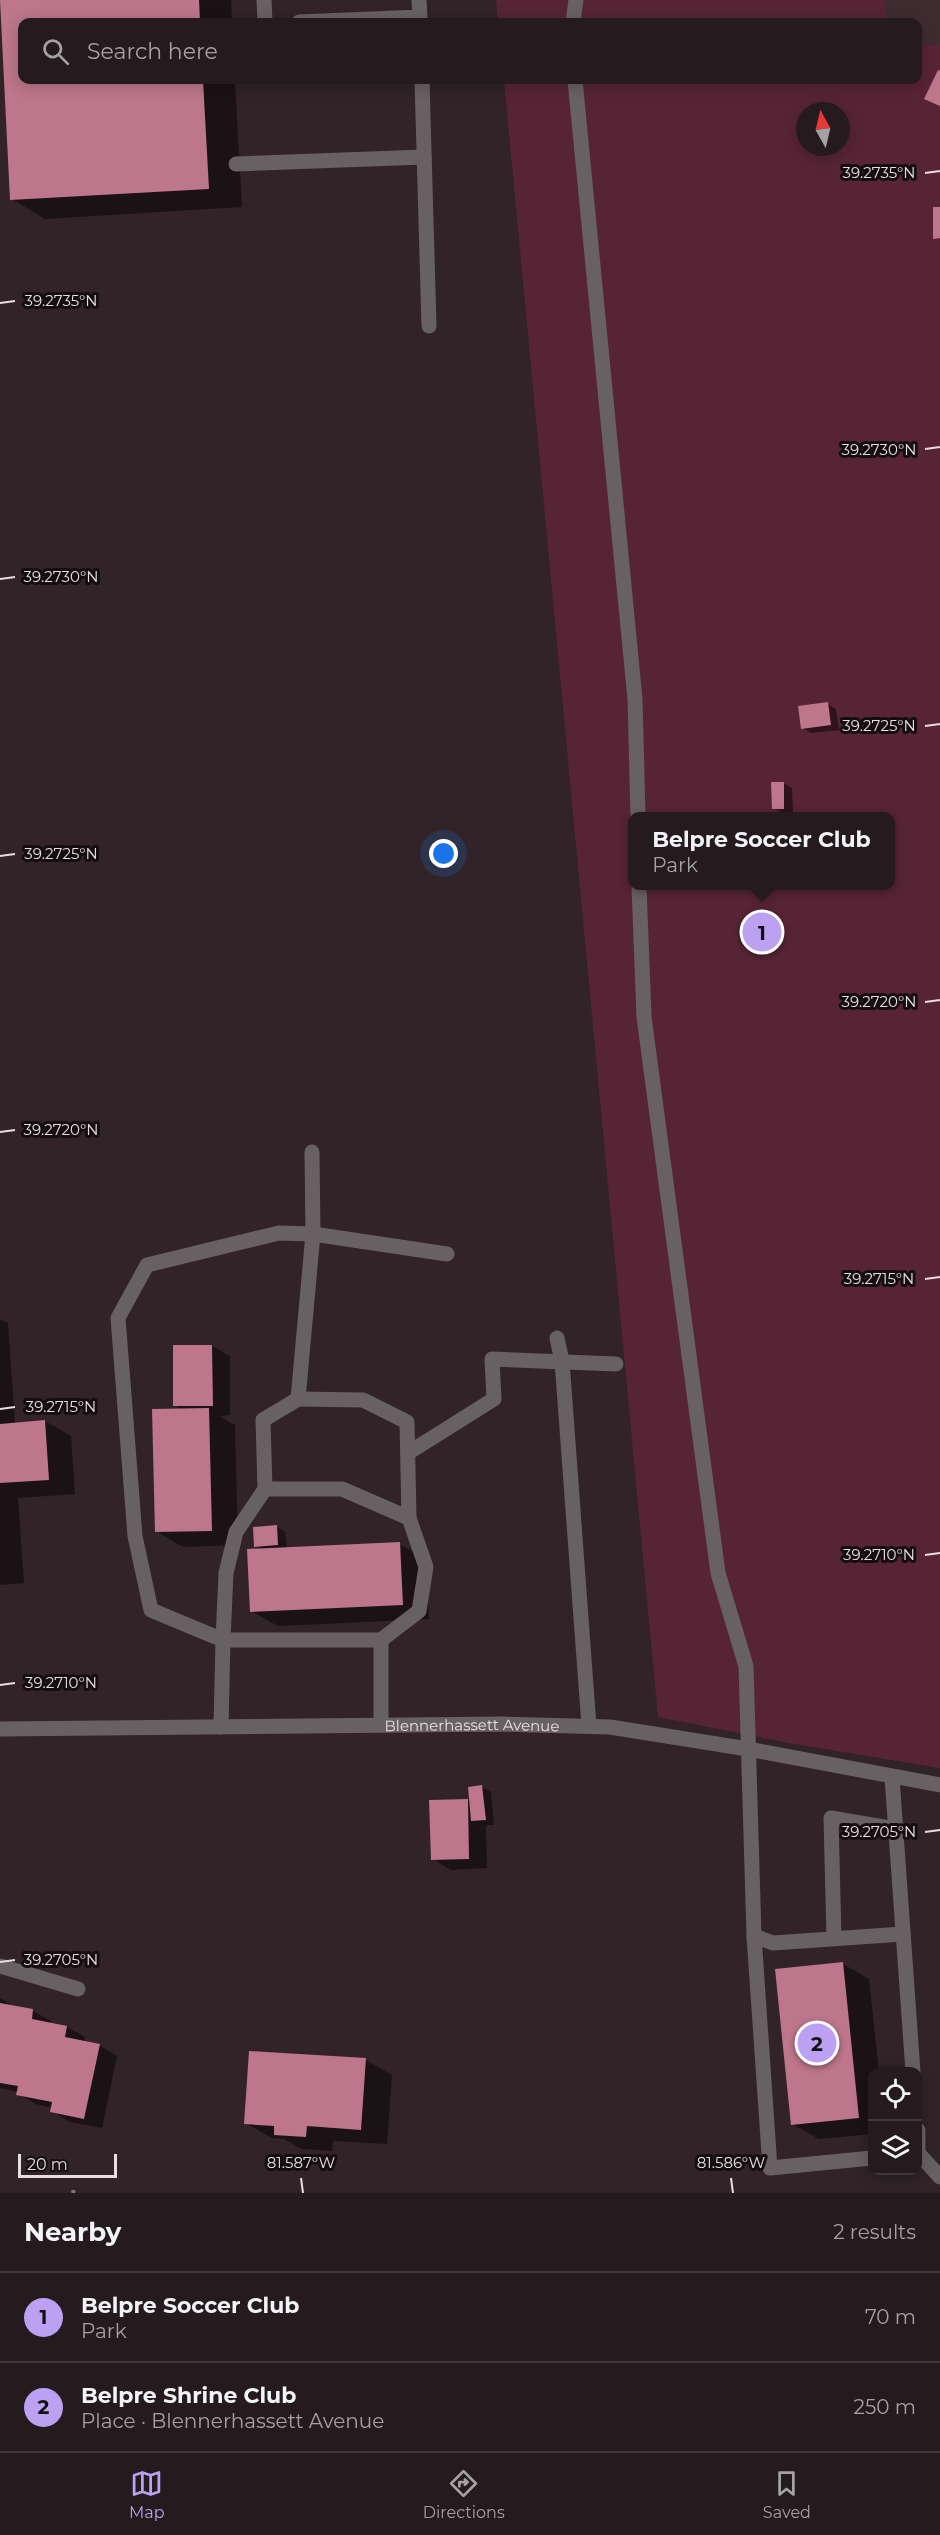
<!DOCTYPE html>
<meta charset="utf-8">
<style>
:root{--surface:#251a1d;--page:#2d2326;--text:#f1f3f6;--muted:#a3a1a4;--line:#42383b;--accent:#bca0f2}
body{margin:0;font-family:Montserrat,sans-serif;background:var(--page);color:var(--text)}
.controls{position:absolute;right:18px;bottom:18px;display:grid;overflow:hidden;border-radius:12px;box-shadow:0 3px 15px #0003}
.controls button{width:54px;height:54px;display:grid;place-items:center;padding:0;border:0;border-bottom:2px solid var(--line);background:var(--surface);color:var(--text);font:30px sans-serif}
.compass{position:absolute;left:796px;top:102px;width:54px;height:54px;border-radius:50%;background:var(--surface);box-shadow:0 3px 15px #0003;rotate:352deg}
.scale{position:absolute;left:18px;bottom:15px;width:99px;box-sizing:border-box;padding-left:6px;border:3px solid #e7dee0;border-top:0;font-size:16px;line-height:21px;white-space:nowrap;color:#e7dee0;-webkit-text-stroke:4px #150e10;paint-order:stroke}
.you{position:absolute;left:444px;top:854px;width:21px;height:21px;margin:-15px;border:4px solid #fff;border-radius:50%;background:#1a73e8;box-shadow:0 0 0 9px #1a73e833}
.badge{display:grid;place-items:center;width:39px;height:39px;border-radius:50%;background:var(--accent);color:#111;font-size:20px;font-weight:700}
.pin{position:absolute;translate:-50% -50%;border:3px solid #fff;box-shadow:0 2px 6px #0006}
.popup{position:absolute;left:628px;top:812px;width:267px;height:78px;box-sizing:border-box;display:grid;place-content:center;border-radius:12px;background:var(--surface);filter:drop-shadow(0 2px 4px #0005);font-size:20px;white-space:nowrap;color:var(--muted)}
.popup b{font-size:22px;color:var(--text)}
.popup::after{content:'';position:absolute;left:50%;top:100%;margin-left:-12px;border:12px solid transparent;border-top-color:var(--surface)}
.list{margin:0;padding:0;list-style:none}
h2{display:flex;justify-content:space-between;align-items:center;height:78px;margin:0;padding:0 24px;font-size:26px}
h2 small{font-size:20px;font-weight:400;color:var(--muted)}
.list li{display:grid;grid-template-columns:39px 1fr auto;gap:18px;align-items:center;box-sizing:border-box;height:90px;padding:0 24px;border-top:2px solid var(--line)}
.list b{display:block;font-size:22px;white-space:nowrap}
.list p{margin:0;font-size:20px;white-space:nowrap;color:var(--muted)}
.list em{font-size:20px;font-style:normal;color:var(--muted)}
.icon{flex:none;width:33px;height:33px;fill:none;stroke:currentColor;stroke-width:2;stroke-linecap:round;stroke-linejoin:round}
.map{position:relative;flex:none;width:940px;height:2193px;overflow:hidden}
.search{position:absolute;background:var(--surface);box-shadow:0 3px 15px #0003;left:18px;right:18px;top:18px;height:66px;display:flex;align-items:center;gap:15px;box-sizing:border-box;padding:0 21px;border-radius:12px;color:var(--muted);font-size:22px}
.sheet{height:258px;background:var(--surface)}
nav{display:flex;justify-content:space-around;align-items:center;box-sizing:border-box;height:84px;border-top:2px solid var(--line);background:var(--surface);font-size:16px;color:var(--muted)}
nav a{display:grid;justify-items:center;gap:3px}
nav .on{color:var(--accent)}
.map>svg:first-child{display:block}
</style>
<div class="map">
<svg width="940" height="2193" viewBox="0 0 940 2193">
<rect width="100%" height="100%" fill="#312327"/>
<polygon fill="#3f2c31" points="885,0 940,0 940,44 918,46 918,22 887,22"/>
<g fill="#572435" fill-rule="evenodd">
<polygon points="496,0 885,0 887,22 498,22"/>
<path d="M 940,44 L 940,1768 L 789,1743 L 658,1717 L 504,80 L 918,80 L 918,46 ZM 805,111 L 841,111 L 841,147 L 805,147 ZM 633,816 L 891,816 L 891,886 L 633,886 Z"/>
</g>
<g fill="#0007">
<polygon points="1,0 231,0 232,22 22,22 22,80 235,80 242,207 45,219 12,199"/>
<polygon points="828,704 836,709 839,730 811,733 802,728"/>
<polygon points="783,783 792,788 793,813 782,813 773,808"/>
<polygon points="0,1319 8,1323 15,1424 45,1421 71,1436 75,1494 18,1498 24,1583 0,1585"/>
<polygon points="212,1346 230,1356 230,1415 219,1416 235,1425 238,1545 183,1547 156,1531 183,1410 175,1406"/>
<polygon points="277,1527 285,1532 287,1549 399,1544 426,1559 429,1619 278,1626 251,1611 263,1550 256,1546"/>
<polygon points="482,1787 491,1792 494,1825 486,1825 487,1868 451,1870 433,1859 468,1800 470,1802"/>
<polygon points="843,1964 869,1979 879,2072 872,2072 872,2134 819,2139 792,2124"/>
<polygon points="0,1998 16,2008 33,2011 51,2021 50,2024 67,2027 85,2037 84,2042 99,2045 117,2056 102,2128 70,2122 52,2111 53,2108 36,2104 18,2094 18,2092 0,2088"/>
<polygon points="250,2052 366,2060 392,2075 387,2144 333,2141 332,2151 302,2149 284,2139 272,2138 245,2123"/>
</g>
<g fill="#bd768b">
<polygon points="0,0 199,0 200,22 22,22 22,80 203,80 209,189 10,200"/>
<polygon points="938,70 940,71 940,106 924,99"/>
<polygon points="933,207 940,207 940,238 933,239"/>
<polygon points="828,702 831,725 801,729 798,706"/>
<polygon points="771,782 784,782 784,809 772,809"/>
<polygon points="173,1345 212,1345 213,1406 173,1406"/>
<polygon points="209,1408 212,1531 155,1532 152,1409"/>
<polygon points="45,1420 49,1480 0,1483 0,1424"/>
<polygon points="277,1525 278,1545 254,1547 253,1527"/>
<polygon points="400,1542 403,1605 250,1612 247,1549"/>
<polygon points="482,1785 486,1820 471,1821 468,1787"/>
<polygon points="468,1799 469,1859 431,1860 429,1800"/>
<polygon points="843,1962 859,2118 791,2125 775,1969"/>
<polygon points="0,2003 33,2009 32,2019 67,2026 65,2037 100,2044 84,2119 50,2112 52,2102 16,2095 18,2086 0,2083"/>
<polygon points="249,2051 366,2058 361,2130 307,2126 306,2137 274,2135 274,2126 244,2124"/>
</g>
<g fill="none" stroke-linecap="round" stroke-linejoin="round">
<polyline stroke="#84787c" stroke-width="4" stroke-dasharray="3 4.5" stroke-linecap="butt" points="73,2193 74,2188"/>
<g stroke="#686163" stroke-width="15">
<polyline points="264,0 265,22"/>
<polyline points="299,22 420,17 419,0"/>
<polyline points="573,22 576,0"/>
<polyline points="422,80 429,326"/>
<polyline points="575,80 635,699 638,816"/>
<polyline points="236,164 424,157"/>
<polyline points="639,886 644,1017 718,1573 746,1666 754,1936 770,2168 872,2158"/>
<polyline points="557,1338 562,1361 589,1726"/>
<polyline points="298,1399 363,1400 407,1422 409,1518"/>
<polyline points="408,1453 494,1399 492,1359 616,1364"/>
<polyline points="265,1489 263,1420 298,1399 313,1234 312,1152"/>
<polyline points="381,1640 419,1611 426,1567 409,1518 342,1489 265,1489 236,1532 226,1573 223,1640 151,1610 135,1536 118,1318 147,1265 279,1233 313,1234 447,1254"/>
<polyline points="221,1727 223,1640 381,1640 381,1725"/>
<polyline points="892,1777 913,2072"/>
<polyline points="754,1936 773,1943 903,1934"/>
<polyline points="834,1938 831,1818 895,1829"/>
<polyline points="0,1966 78,1989"/>
<polyline points="918,2130 918,2154"/>
<polyline points="919,2154 940,2177"/>
</g>
<path stroke="#686163" stroke-width="15" id="s1" d="M 0,1729 L 503,1724 L 610,1727 L 748,1749 L 940,1785"/>
</g>
<path fill="none" stroke="#e7dee0" stroke-width="2" d="M 925,173 L 940,171M 0,303 L 15,301M 925,449 L 940,447M 0,579 L 15,577M 925,726 L 940,724M 0,856 L 15,854M 925,1002 L 940,1000M 0,1132 L 15,1130M 925,1279 L 940,1277M 0,1409 L 15,1407M 925,1555 L 940,1553M 0,1685 L 15,1683M 925,1832 L 940,1830M 0,1962 L 15,1960M 301,2178 L 303,2193M 731,2178 L 733,2193"/>
<g text-anchor="middle" dominant-baseline="central" stroke-width="6" stroke-linejoin="round" paint-order="stroke">
<g font-size="15" fill="#e7dee0" stroke="#150e10">
<text stroke="none"><textPath href="#s1" startOffset="472">Blennerhassett Avenue</textPath></text>
</g>
</g>
<g font-size="15" text-anchor="middle" fill="#e7dee0" stroke="#150e10" stroke-width="6" stroke-linejoin="round" paint-order="stroke">
<text x="879" y="178">39.2735°N</text>
<text x="61" y="306">39.2735°N</text>
<text x="879" y="455">39.2730°N</text>
<text x="61" y="582">39.2730°N</text>
<text x="879" y="731">39.2725°N</text>
<text x="61" y="859">39.2725°N</text>
<text x="879" y="1007">39.2720°N</text>
<text x="61" y="1135">39.2720°N</text>
<text x="879" y="1284">39.2715°N</text>
<text x="61" y="1412">39.2715°N</text>
<text x="879" y="1560">39.2710°N</text>
<text x="61" y="1688">39.2710°N</text>
<text x="879" y="1837">39.2705°N</text>
<text x="61" y="1965">39.2705°N</text>
<text x="301" y="2168">81.587°W</text>
<text x="731" y="2168">81.586°W</text>
</g>
</svg>
<div class="controls">
<button><svg class="icon" aria-label="locate" viewBox="0 0 24 24"><circle cx="12" cy="12" r="6"/><path d="M12 2v4M12 18v4M2 12h4M18 12h4"/></svg></button>
<button><svg class="icon" aria-label="layers" viewBox="0 0 24 24"><path d="M12 4l9 5-9 5-9-5zM3 14l9 5 9-5"/></svg></button>
</div>
<svg class="compass" viewBox="-18 -18 36 36"><path d="M0-13l5 13h-10z" fill="#e53935"/><path d="M0 13l5-13h-10z" fill="#a3a1a4"/></svg>
<div class="scale">20 m</div>
<div class="you"></div>
<div class="pin badge" style="left:762px;top:932px">1</div>
<div class="popup"><b>Belpre Soccer Club</b>Park</div>
<div class="pin badge" style="left:817px;top:2043px">2</div>
<div class="search"><svg class="icon" aria-label="search" viewBox="0 0 24 24"><circle cx="10" cy="10" r="6"/><path d="M15 15l6 6"/></svg>Search here</div>
</div>
<section class="sheet">
<h2>Nearby<small>2 results</small></h2>
<ul class="list">
<li><span class="badge">1</span><div><b>Belpre Soccer Club</b><p>Park</p></div><em>70 m</em></li>
<li><span class="badge">2</span><div><b>Belpre Shrine Club</b><p>Place · Blennerhassett Avenue</p></div><em>250 m</em></li>
</ul>
</section>
<nav>
<a class="on"><svg class="icon" aria-label="map" viewBox="0 0 24 24"><path d="M3 6l6-2 6 2 6-2v14l-6 2-6-2-6 2zM9 4v14M15 6v14"/></svg>Map</a>
<a><svg class="icon" aria-label="directions" viewBox="0 0 24 24"><path d="M12 3l9 9-9 9-9-9zM9 14v-3h6M13 9l2 2-2 2"/></svg>Directions</a>
<a><svg class="icon" aria-label="saved" viewBox="0 0 24 24"><path d="M7 4h10v16l-5-4-5 4z"/></svg>Saved</a>
</nav>
